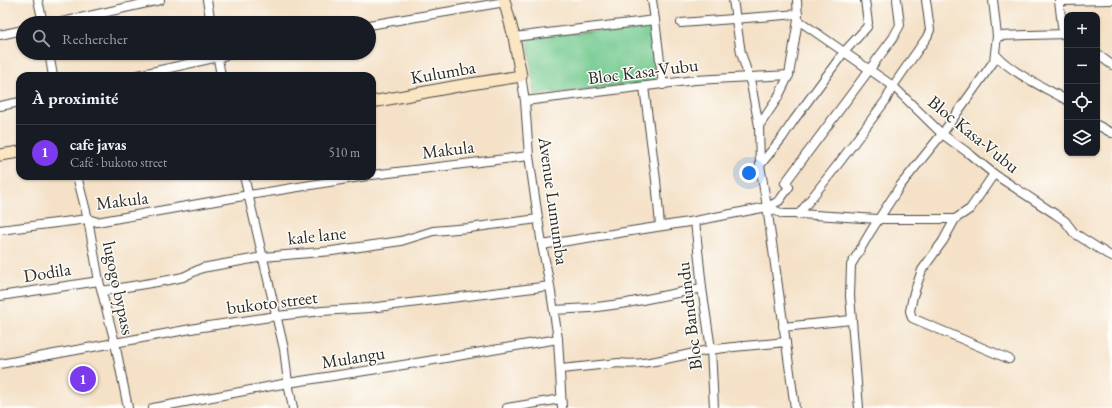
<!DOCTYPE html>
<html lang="fr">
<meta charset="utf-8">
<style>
:root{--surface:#171b24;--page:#242831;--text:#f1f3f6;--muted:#9ea1a6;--line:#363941;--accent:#7c3aed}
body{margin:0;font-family:"EB Garamond",serif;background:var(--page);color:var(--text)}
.controls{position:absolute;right:12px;top:12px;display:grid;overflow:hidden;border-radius:8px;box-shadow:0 1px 3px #0004}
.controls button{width:36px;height:36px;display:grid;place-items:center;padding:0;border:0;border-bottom:1px solid var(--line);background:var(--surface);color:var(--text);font:20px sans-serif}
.you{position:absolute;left:749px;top:173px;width:14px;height:14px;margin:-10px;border:3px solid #fff;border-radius:50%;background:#1a73e8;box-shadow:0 0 0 6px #1a73e833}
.badge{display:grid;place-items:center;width:26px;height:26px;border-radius:50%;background:var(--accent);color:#fff;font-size:13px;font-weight:700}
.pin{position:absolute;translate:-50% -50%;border:2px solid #fff;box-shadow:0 1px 4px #0006}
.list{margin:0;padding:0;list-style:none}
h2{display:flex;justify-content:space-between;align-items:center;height:52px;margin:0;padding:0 16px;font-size:17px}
h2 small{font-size:13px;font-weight:400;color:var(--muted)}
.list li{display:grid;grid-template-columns:26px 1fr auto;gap:12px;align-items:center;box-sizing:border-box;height:56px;padding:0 16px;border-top:1px solid var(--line)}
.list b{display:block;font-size:15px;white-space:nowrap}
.list p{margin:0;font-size:13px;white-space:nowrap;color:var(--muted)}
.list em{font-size:13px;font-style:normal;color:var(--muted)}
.icon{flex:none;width:22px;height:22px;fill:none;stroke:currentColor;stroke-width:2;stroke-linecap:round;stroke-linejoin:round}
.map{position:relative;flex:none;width:1112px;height:408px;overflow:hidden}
.search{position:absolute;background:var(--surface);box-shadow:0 1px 3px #0004;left:16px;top:16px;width:360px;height:44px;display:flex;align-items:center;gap:10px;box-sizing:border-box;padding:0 14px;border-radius:22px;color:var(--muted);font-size:15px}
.panel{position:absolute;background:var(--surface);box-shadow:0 1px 3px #0004;left:16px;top:72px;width:360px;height:108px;border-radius:12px}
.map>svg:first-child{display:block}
</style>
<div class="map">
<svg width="1112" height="408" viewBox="0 0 1112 408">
<rect width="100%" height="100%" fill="#fdfcf7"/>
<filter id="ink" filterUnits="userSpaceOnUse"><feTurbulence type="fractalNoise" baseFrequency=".025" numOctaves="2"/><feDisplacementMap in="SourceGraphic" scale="8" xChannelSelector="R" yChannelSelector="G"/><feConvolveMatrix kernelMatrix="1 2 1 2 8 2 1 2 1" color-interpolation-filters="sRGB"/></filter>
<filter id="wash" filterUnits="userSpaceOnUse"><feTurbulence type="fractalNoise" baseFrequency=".012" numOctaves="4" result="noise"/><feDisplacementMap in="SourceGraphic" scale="16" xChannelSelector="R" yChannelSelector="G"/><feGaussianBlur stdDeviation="0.9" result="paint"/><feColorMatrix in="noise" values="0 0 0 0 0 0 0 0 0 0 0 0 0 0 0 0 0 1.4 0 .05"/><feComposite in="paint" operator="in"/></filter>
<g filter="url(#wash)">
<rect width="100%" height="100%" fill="#f4e1c7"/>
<polygon fill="#72c98f" stroke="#4e7a5d" points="649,25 656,82 534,95 528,38"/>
</g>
<g filter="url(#ink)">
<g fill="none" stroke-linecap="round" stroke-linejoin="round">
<defs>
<g id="street">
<polyline points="38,0 43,23"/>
<polyline points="207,0 211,23"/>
<polyline points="652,0 655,20"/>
<polyline points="733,0 741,53 751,84 759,126 760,165 767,207 795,408"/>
<polyline points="1059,0 1063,34"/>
<polyline points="1059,1 1112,0"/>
<polyline points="798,20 893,86 942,134 967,152 994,174 1055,214 1065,221 1074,233 1112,257"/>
<polyline points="58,23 160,0"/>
<polyline points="681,23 798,14"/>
<polyline points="369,25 505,2"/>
<polyline points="0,35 23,30"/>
<polyline points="997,36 1067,34"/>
<polyline points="514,37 655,20 663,85"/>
<polyline points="49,53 53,76"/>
<polyline points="217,53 221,76"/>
<polyline points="1097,54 1112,65"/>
<path d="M 996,55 C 1012,73 1045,88 1067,100"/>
<polyline points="134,76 236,53"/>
<polyline points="521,76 525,101 529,156 542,245 550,286 558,339 562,408"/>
<polyline points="644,87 656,180 660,226"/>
<polyline points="525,101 695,80 789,75"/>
<polyline points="0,106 20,102"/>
<polyline points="1097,125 1112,133"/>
<polyline points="759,126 777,99 789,75 798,20 797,0"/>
<polyline points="760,165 782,138 794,120 844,52 867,27 868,23 865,0"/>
<polyline points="372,175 529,156"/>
<polyline points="77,176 88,219 99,281 115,343 128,408"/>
<polyline points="244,176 284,349 288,383 293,408"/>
<polyline points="767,207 783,214 799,214 878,219 955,219 970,209 994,174"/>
<polyline points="799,214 839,163 886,100 893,86 927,37 930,30 926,0"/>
<polyline points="955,219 943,241 922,270 913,296 910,311 912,318 1009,359"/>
<polyline points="695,221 702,288 711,349 714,408"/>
<polyline points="0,230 88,219 97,222 108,220 249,195 366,176"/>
<polyline points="542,245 695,221 767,207 779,201 789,187 785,183 893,38 900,25 897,0"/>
<polyline points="102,291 169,280 183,277 202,268 263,257 332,251 401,241 433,231 469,228 538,219"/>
<polyline points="0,296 99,281"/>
<polyline points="554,310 590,308 627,303 702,288"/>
<polyline points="783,327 851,320"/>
<polyline points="0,364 202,327 277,316 322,311 369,308 550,286"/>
<path d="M 561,369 L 619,363 C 644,367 683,354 710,350 C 735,346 761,345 786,342"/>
<polyline points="153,408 288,383 422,362 558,339"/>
<polyline points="507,408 561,399"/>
<polyline points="859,408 850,296 851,265 871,231 900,186 942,134 994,61 997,36 993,0"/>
</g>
<g id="secondary">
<polyline points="372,102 458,86 521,76 514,37 504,0"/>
<polyline points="0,155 20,152"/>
</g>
</defs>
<use href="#street" stroke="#494642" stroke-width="10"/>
<use href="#secondary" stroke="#494642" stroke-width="13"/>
<use href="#street" stroke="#fff" stroke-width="8"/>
<use href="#secondary" stroke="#fbe6c4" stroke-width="11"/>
</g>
</g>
<g text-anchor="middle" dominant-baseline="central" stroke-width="3" stroke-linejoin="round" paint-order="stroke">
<g font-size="18" fill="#2b2b2b" stroke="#fdfcf7">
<text transform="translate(643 71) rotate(-7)">Bloc Kasa-Vubu</text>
<text transform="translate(443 72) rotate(-10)">Kulumba</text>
<text transform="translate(974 134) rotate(39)">Bloc Kasa-Vubu</text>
<text transform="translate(448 149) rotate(-7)">Makula</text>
<text transform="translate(122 200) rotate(-7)">Makula</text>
<text transform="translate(554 201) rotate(82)">Avenue Lumumba</text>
<text transform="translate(317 235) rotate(-6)">kale lane</text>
<text transform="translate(47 272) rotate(-9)">Dodila</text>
<text transform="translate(119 288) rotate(78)">lugogo bypass</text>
<text transform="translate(272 302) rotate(-7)">bukoto street</text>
<text transform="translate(689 316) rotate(-97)">Bloc Bandundu</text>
<text transform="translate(353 357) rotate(-9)">Mulangu</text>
</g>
</g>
</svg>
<div class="controls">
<button>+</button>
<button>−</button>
<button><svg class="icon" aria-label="locate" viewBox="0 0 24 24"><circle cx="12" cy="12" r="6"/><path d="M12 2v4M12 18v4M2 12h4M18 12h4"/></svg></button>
<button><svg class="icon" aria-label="layers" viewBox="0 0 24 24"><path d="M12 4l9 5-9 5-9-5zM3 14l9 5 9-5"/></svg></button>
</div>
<div class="you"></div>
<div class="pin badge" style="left:83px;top:379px">1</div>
<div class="search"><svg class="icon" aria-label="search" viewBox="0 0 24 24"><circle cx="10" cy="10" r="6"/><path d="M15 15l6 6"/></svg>Rechercher</div>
<section class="panel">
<h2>À proximité<small></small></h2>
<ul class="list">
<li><span class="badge">1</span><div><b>cafe javas</b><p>Café · bukoto street</p></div><em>510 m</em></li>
</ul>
</section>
</div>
